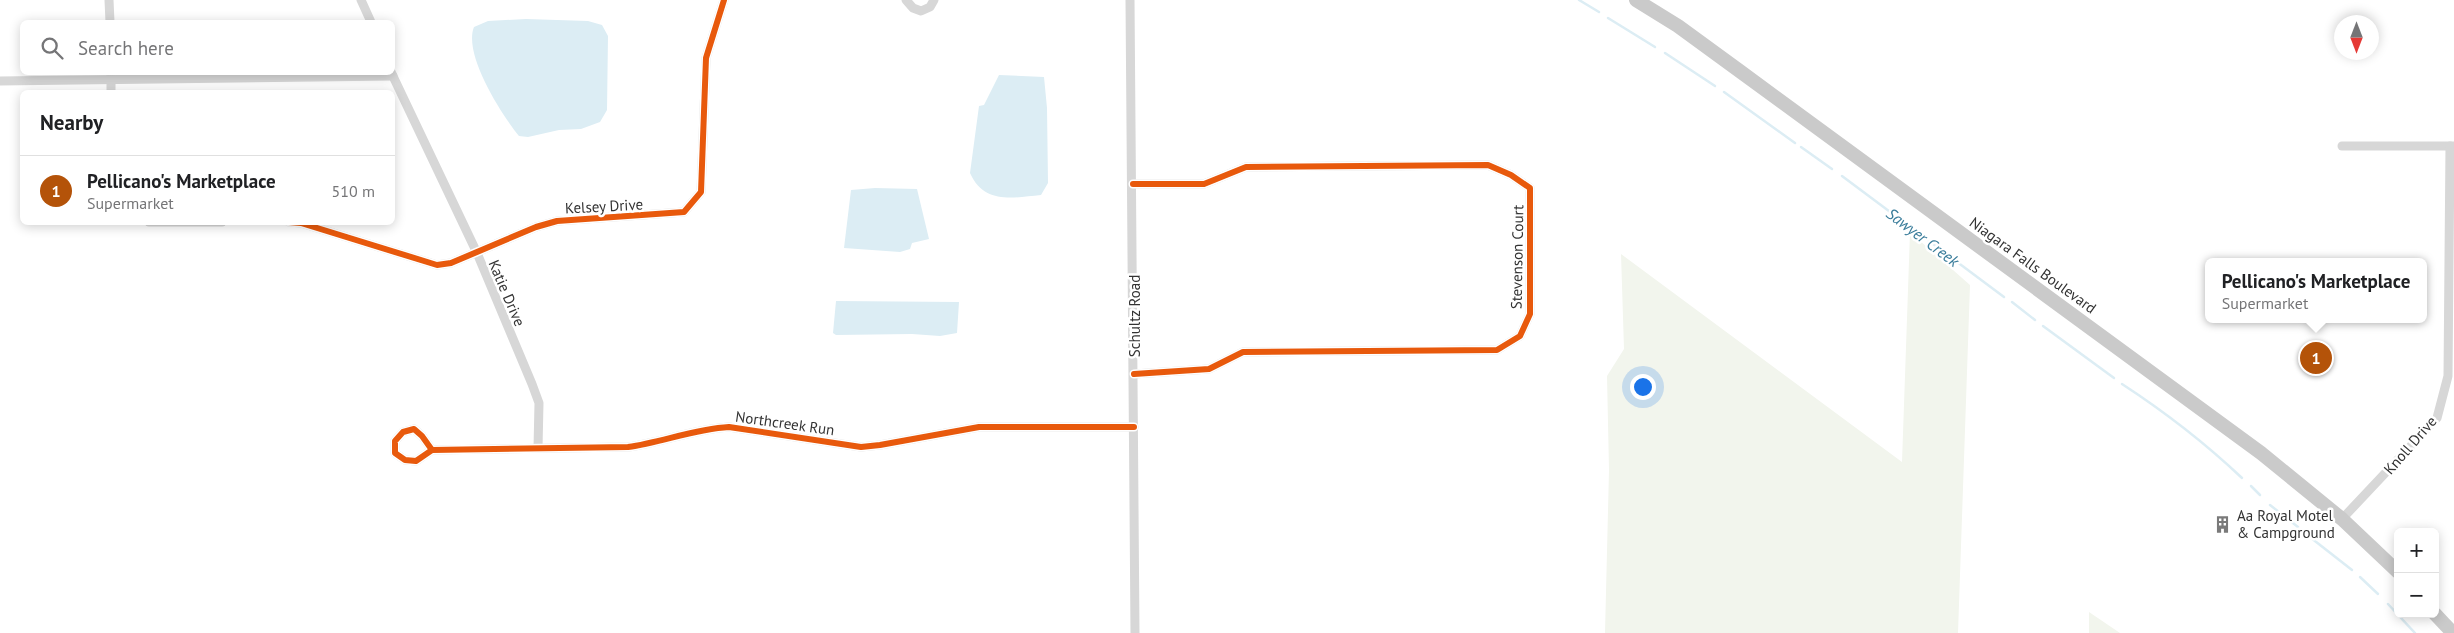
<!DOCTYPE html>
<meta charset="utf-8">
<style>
:root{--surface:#fff;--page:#f6f6f6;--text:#202124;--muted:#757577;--line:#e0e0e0;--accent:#b45309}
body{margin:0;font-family:"PT Sans",sans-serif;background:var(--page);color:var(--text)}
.controls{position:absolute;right:15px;bottom:15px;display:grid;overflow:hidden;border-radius:8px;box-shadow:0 2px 12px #0003}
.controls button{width:45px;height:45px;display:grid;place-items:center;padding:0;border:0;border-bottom:1px solid var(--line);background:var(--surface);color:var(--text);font:25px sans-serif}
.compass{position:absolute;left:2334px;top:15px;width:45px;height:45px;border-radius:50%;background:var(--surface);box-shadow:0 2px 12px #0003;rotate:180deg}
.you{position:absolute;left:1642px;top:386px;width:18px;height:18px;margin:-12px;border:4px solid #fff;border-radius:50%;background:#1a73e8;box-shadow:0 0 0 8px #1a73e833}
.badge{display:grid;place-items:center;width:32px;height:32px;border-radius:50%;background:var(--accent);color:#fff;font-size:16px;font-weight:700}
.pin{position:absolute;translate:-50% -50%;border:2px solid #fff;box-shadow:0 1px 5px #0006}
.popup{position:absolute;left:2205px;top:258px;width:222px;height:65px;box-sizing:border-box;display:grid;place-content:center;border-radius:8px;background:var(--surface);filter:drop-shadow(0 1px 4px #0005);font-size:16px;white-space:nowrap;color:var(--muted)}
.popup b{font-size:19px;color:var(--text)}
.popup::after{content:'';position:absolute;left:50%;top:100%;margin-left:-10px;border:10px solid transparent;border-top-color:var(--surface)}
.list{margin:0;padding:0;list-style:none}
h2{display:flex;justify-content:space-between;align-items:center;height:65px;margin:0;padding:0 20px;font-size:21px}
h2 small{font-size:16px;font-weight:400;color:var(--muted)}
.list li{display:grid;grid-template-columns:32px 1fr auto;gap:15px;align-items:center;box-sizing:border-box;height:70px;padding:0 20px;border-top:1px solid var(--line)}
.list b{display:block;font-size:19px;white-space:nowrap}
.list p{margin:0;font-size:16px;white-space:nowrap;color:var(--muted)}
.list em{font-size:16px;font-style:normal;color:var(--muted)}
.icon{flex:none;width:28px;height:28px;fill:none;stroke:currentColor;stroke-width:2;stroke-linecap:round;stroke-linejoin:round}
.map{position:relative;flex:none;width:2454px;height:633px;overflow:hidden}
.search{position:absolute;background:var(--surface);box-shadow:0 2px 12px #0003;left:20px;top:20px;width:375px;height:55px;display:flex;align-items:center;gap:12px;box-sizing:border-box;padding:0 18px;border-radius:8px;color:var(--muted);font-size:19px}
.panel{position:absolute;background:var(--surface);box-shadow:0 2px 12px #0003;left:20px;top:90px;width:375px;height:135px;border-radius:8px}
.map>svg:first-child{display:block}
</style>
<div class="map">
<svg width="2454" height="633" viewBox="0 0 2454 633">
<rect width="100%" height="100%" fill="#fff"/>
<g fill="#f2f5ed">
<polygon points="1910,232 1970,285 1958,633 1605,633 1609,470 1607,376 1624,349 1621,254 1902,462"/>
<polygon points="2089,612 2120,633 2089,633"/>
</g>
<g fill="#dcedf4">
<path d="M 526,19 L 588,21 L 602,25 L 608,36 L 607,110 L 600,122 L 581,129 L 559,130 L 528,137 L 519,136 C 501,114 463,54 474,27 L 488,21 Z"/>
<path d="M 999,75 L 1044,77 L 1047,108 L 1048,183 L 1041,195 C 1011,198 984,204 970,173 L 979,106 L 984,105 Z"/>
<polygon points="875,188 917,189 929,239 912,243 910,249 900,252 844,248 851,190"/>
<polygon points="836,301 959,302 957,333 940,336 912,334 836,335 833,333"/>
</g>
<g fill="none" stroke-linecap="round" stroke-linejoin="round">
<g stroke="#dcedf4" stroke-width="2.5">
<polyline points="1579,0 1599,12"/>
<polyline points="1608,18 1655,47"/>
<polyline points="1665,53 1715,86"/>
<polyline points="1724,92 1795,143"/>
<polyline points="1801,147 1832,169"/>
<polyline points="1842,176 2004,297"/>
<polyline points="2012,302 2035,320"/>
<polyline points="2043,326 2114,378"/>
<path d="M 2122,384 C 2165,412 2205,443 2242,478"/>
<polyline points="2251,486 2260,495"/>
<polyline points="2270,505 2298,527"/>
<polyline points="2306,534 2352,570"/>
<polyline points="2360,577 2378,594"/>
<polyline points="2388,604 2415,633"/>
</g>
<g stroke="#d7d7d7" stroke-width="9">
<polyline points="109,0 110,22"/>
<polyline points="361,0 371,22"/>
<polyline points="906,0 913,8 921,11 930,7 934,0"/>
<polyline points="1130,0 1135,633"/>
<polyline points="111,72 111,92"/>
<polyline points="391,72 477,253 532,384 539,403 538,448"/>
<polyline points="0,81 393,76"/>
<polyline points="2342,146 2454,146"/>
<polyline points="1133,184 1204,184 1246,167 1488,165 1511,175 1530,188 1530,314 1520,336 1497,350 1243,352 1209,369 1134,374"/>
<polyline points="149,222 222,222"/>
<polyline points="289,222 301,223 437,265 451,263 536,227 557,221 684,212 701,192 706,58 724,0"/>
<path d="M 432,450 L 416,461 L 405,460 L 395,453 L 395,441 L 403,432 L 414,429 L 422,436 L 432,450 L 628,447 C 662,442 695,429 729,427 L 861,447 L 880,445 L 979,427 L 1134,427"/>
<polyline points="2342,519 2437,418 2448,376 2450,146"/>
</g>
<g stroke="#cacaca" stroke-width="14">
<polyline points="1636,0 1678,26 1741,72 2261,453 2342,519 2398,572"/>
<polyline points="2435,614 2453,633"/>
</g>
<defs>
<g id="cycleway">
<polyline points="1133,184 1204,184 1246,167 1488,165 1511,175 1530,188 1530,314 1520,336 1497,350 1243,352 1209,369 1134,374"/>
<polyline points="289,222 301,223 437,265 451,263 536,227 557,221 684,212 701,192 706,58 724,0"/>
<path d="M 432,450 L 416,461 L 405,460 L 395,453 L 395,441 L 403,432 L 414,429 L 422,436 L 432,450 L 628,447 C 662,442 695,429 729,427 L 861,447 L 880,445 L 979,427 L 1134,427"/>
</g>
</defs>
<use href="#cycleway" stroke="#fff" stroke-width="9"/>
<use href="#cycleway" stroke="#e8590c" stroke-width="6"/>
</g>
<defs>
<symbol id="building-bare" viewBox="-9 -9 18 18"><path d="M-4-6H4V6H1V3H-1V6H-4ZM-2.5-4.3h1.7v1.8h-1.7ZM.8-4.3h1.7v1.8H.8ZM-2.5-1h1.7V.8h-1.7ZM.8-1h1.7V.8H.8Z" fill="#7a7a7a" stroke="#fff" stroke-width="2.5" paint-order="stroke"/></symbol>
</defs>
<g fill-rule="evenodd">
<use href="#building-bare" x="2210" y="512" width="25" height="25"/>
</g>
<g text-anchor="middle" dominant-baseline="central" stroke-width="5" stroke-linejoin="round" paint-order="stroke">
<g font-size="15" fill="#333" stroke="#fff">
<text transform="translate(604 206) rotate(-3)">Kelsey Drive</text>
<text transform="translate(1517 257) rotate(-89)">Stevenson Court</text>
<text transform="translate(2033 265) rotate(36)">Niagara Falls Boulevard</text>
<text transform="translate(507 293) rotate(67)">Katie Drive</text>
<text transform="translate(1134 316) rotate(-90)">Schultz Road</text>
<text transform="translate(785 423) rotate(8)">Northcreek Run</text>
<text transform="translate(2410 445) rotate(-49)">Knoll Drive</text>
</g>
<g font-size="15" fill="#333" stroke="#fff" text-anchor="start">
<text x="2237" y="515">Aa Royal Motel<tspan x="2237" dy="17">&amp; Campground</tspan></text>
</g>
<g font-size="16" font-style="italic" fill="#3a7d9b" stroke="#fff">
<text transform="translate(1923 237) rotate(37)">Sawyer Creek</text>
</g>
</g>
</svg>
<div class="controls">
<button>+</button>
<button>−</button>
</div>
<svg class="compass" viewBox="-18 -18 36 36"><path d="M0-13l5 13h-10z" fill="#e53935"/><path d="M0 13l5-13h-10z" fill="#757577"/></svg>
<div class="you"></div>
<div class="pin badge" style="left:2316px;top:358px">1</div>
<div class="popup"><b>Pellicano's Marketplace</b>Supermarket</div>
<div class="search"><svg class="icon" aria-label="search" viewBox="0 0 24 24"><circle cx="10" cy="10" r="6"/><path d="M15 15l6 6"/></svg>Search here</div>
<section class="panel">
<h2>Nearby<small></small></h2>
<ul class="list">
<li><span class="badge">1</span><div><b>Pellicano's Marketplace</b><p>Supermarket</p></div><em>510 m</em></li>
</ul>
</section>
</div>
